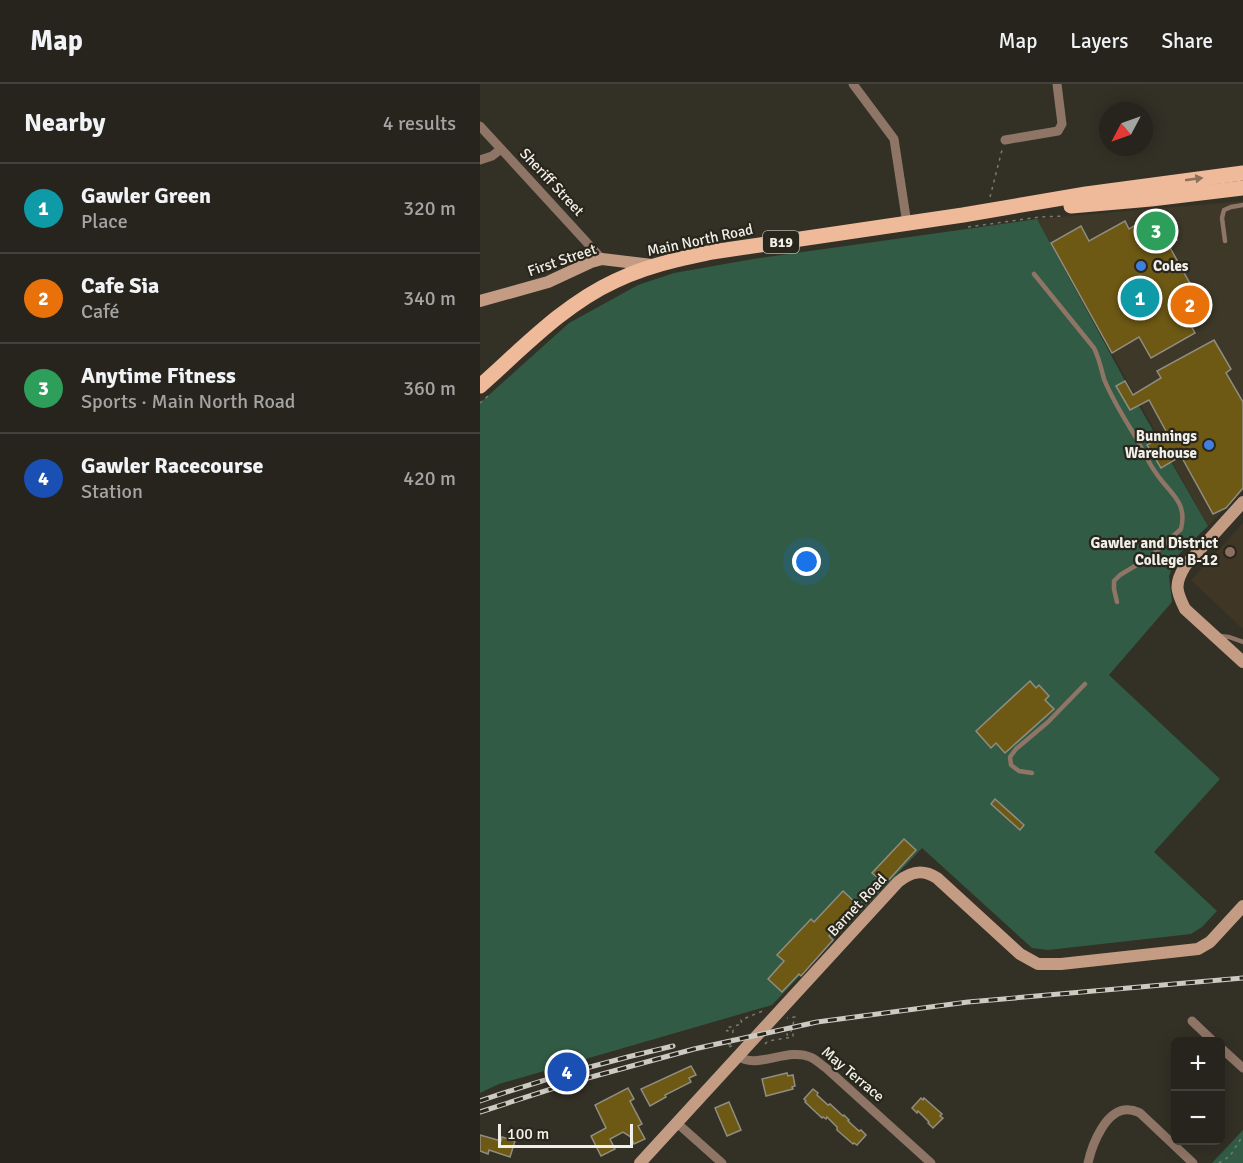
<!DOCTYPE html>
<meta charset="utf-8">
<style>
:root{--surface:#26241c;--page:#2e2c25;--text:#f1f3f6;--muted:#a4a4a3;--line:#42413b;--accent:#f9a04d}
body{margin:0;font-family:Signika,sans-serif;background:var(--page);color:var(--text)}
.controls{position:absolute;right:18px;bottom:18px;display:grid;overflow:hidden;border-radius:9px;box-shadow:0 3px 15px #0003}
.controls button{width:54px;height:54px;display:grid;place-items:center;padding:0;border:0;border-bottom:2px solid var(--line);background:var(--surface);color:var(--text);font:30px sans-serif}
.compass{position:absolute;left:619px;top:18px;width:54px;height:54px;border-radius:50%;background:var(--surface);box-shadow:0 3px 15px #0003;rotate:229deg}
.scale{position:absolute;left:18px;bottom:15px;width:135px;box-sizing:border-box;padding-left:6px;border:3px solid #f1efe9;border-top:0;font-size:16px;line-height:21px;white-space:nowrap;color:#f1efe9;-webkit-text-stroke:4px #29261c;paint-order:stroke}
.you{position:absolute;left:327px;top:478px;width:21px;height:21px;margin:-15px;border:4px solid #fff;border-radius:50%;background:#1a73e8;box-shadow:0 0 0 9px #1a73e833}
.badge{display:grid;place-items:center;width:39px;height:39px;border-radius:50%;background:var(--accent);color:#fff;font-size:20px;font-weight:700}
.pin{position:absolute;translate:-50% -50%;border:3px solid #fff;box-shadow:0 2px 6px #0006}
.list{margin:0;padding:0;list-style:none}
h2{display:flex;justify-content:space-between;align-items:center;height:78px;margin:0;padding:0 24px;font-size:26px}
h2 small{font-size:20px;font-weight:400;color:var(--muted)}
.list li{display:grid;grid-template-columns:39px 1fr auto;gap:18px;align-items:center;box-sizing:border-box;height:90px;padding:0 24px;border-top:2px solid var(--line)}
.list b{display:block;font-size:22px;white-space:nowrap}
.list p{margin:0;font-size:20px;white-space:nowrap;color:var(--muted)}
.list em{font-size:20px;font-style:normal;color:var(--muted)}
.map{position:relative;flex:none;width:763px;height:1079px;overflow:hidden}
header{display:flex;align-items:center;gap:36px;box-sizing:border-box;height:84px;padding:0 30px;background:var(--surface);border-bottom:2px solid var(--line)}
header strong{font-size:28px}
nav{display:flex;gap:33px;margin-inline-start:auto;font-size:21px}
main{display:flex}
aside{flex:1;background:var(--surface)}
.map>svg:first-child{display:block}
</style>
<header>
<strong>Map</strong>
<nav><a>Map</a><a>Layers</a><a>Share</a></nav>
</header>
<main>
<aside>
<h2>Nearby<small>4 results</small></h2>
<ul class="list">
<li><span class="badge" style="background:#0f9aa8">1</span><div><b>Gawler Green</b><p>Place</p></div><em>320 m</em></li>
<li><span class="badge" style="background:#e8710a">2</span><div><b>Cafe Sia</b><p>Café</p></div><em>340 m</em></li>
<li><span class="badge" style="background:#2e9e5b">3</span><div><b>Anytime Fitness</b><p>Sports · Main North Road</p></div><em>360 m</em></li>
<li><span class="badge" style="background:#1a4fb4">4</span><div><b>Gawler Racecourse</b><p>Station</p></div><em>420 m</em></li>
</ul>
</aside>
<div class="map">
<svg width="763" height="1079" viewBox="0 0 763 1079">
<rect width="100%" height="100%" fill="#333026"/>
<polygon fill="#3d3828" points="763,117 763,406 728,442 557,135"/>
<polygon fill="#3f3626" points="763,439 763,545 711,496"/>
<g fill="#315b44">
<polygon points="557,135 655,315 728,442 697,472 689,492 692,518 629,591 740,695 674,768 737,827 722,843 711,850 568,866 552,864 442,764 292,921 19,1000 0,1009 0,319 89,239 158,201 194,189 273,175"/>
<polygon points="763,1046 763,1079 732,1079"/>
</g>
<g fill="#6d5914" stroke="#908d81" stroke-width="1.5">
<polygon points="670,133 674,140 684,134 697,156 688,160 727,230 710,240 715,249 671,274 659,253 632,269 571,159 601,142 609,157 645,137 649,145"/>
<polygon points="734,256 751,285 746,289 763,318 763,404 746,424 733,430 701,372 681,384 667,361 687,349 669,316 650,326 636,302 645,297 653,311 681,294 677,287"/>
<polygon points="550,597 556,604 559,601 569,612 565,616 574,625 525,669 516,659 511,664 496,647"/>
<polygon points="515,715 544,741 540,746 511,720"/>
<polygon points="424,755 436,766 405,800 392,789"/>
<polygon points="363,807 378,821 349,852 353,856 321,892 319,890 302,908 288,895 304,877 297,871 331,835 334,838"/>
<polygon points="211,982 216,991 209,994 211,998 185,1011 186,1013 170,1022 161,1005"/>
<polygon points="307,989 308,992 313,991 315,1002 312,1003 313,1005 286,1012 282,995"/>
<polygon points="148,1004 154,1015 150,1017 162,1040 158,1042 165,1055 154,1060 151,1053 143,1048 130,1055 135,1065 121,1072 111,1052 126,1044 115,1021"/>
<polygon points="333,1005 338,1009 337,1011 348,1021 350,1020 363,1032 364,1031 369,1036 368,1037 379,1047 381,1046 386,1051 377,1061 374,1059 373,1060 357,1046 357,1043 347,1033 346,1035 343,1033 342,1034 325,1018 326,1017 324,1015"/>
<polygon points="441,1014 443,1016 444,1014 462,1030 460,1032 463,1034 453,1044 448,1039 449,1038 438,1027 437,1029 432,1024"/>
<polygon points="249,1018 261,1046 247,1052 235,1024"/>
<polygon points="0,1051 21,1057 22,1053 35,1057 30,1073 9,1066 8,1070 0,1067"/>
</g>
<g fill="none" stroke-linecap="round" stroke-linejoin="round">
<g stroke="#7b7970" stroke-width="1.5" stroke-dasharray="3 4.5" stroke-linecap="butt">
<polyline points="510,113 522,66"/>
<polyline points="488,143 560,133 584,132"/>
<polyline points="0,319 8,312"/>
<polyline points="285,960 288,957 313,953 313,950 307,951 307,949 311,948 315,933 307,934"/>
<polyline points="252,962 248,963 247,961 252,960 253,946 247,947 246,944 262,940 261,936 285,926"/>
<polyline points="739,1079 750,1072 760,1056 763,1053"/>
</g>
<g stroke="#8f7566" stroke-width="4.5">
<polyline points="745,157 742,134 744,126 751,123 763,121"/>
<path d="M 554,190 L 614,264 C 619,274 621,284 624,295 C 632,315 644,334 655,352 C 662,364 668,378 676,389 C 689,409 708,417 701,445 L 670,473 L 640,491 L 634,497 L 634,505 L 637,518"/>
<polyline points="740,552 749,553 763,558"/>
<polyline points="552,689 539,687 531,681 530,673 536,665 568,638 605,600"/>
</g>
<g stroke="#8f7566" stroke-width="9">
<polyline points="373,0 414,55 427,140"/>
<polyline points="0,42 122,175"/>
<polyline points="525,56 578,47 582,40 577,0"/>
<polyline points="0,76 12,72 21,65"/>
<polyline points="712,937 734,958"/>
<polyline points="740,963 763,984"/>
<path d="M 258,972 C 276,986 308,963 330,973 C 336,975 341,981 346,984 L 451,1079"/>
<polyline points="197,1039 242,1079"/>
<path d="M 608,1079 C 612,1061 626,1023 650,1026 C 654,1026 657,1028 660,1029 L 713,1079"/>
</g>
<g stroke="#c49c84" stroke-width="12">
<polyline points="0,217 68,198 111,178 122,175 172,181"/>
<path d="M 763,418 L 705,482 C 694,500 696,507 705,525 L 763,578"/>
<path d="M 160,1079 L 418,798 C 431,787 443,785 457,794 L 540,870 L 558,880 L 581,880 L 718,865 L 730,858 L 763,822"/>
</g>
<g stroke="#eeba9a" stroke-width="15">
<polyline points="591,122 671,115 763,104"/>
<path d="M 0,302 C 42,265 83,221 135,197 C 154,188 175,181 196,176 C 208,173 220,171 232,168 L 483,131 L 606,110 L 763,89"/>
</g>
<defs>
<g id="rail">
<path d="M 0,1017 C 64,995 128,977 193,962"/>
<polyline points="0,1028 93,998 214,965 337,938 488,918 763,894"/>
</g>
</defs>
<use href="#rail" stroke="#cdcac4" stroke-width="5"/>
<use href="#rail" stroke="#29261c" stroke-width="3" stroke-dasharray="9" stroke-linecap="butt"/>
</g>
<defs><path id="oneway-solid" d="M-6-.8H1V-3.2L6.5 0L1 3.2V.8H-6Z" transform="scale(1.5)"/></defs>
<use fill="#8c705b" href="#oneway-solid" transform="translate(714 95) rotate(-8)"/>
<g fill="#3f7fe0" stroke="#29261c" stroke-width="2">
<circle cx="661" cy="182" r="6"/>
<circle cx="729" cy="361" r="6"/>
</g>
<circle fill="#8d6e63" stroke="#29261c" stroke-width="2" cx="750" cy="468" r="6"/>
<g text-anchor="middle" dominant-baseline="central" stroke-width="4.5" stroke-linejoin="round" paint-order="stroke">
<rect fill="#29261c" stroke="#b5b3ac" stroke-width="1.5" x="283" y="147" width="36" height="22" rx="4.5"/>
<g font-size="14" font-weight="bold" fill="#f1efe9">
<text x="301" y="158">B19</text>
</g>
<g font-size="15" fill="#f1efe9" stroke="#29261c">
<text transform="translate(72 98) rotate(47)">Sheriff Street</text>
<text transform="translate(220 156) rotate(-12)">Main North Road</text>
<text transform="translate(82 176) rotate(-19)">First Street</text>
<text transform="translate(377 821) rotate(-47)">Barnet Road</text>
<text transform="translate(373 990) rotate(40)">May Terrace</text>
</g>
<g font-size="15" font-weight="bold" fill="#f1efe9" stroke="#29261c" text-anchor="end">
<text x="673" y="182" text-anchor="start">Coles</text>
<text x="717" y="352">Bunnings<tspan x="717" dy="17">Warehouse</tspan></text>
<text x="738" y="459">Gawler and District<tspan x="738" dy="17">College B-12</tspan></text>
</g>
</g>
</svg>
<div class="controls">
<button>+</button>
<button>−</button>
</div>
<svg class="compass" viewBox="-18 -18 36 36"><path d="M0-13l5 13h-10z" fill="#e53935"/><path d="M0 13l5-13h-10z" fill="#a4a4a3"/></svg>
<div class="scale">100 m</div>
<div class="you"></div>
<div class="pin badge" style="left:660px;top:214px;background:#0f9aa8">1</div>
<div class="pin badge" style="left:710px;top:221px;background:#e8710a">2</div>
<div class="pin badge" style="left:676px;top:147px;background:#2e9e5b">3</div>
<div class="pin badge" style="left:87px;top:988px;background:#1a4fb4">4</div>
</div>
</main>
